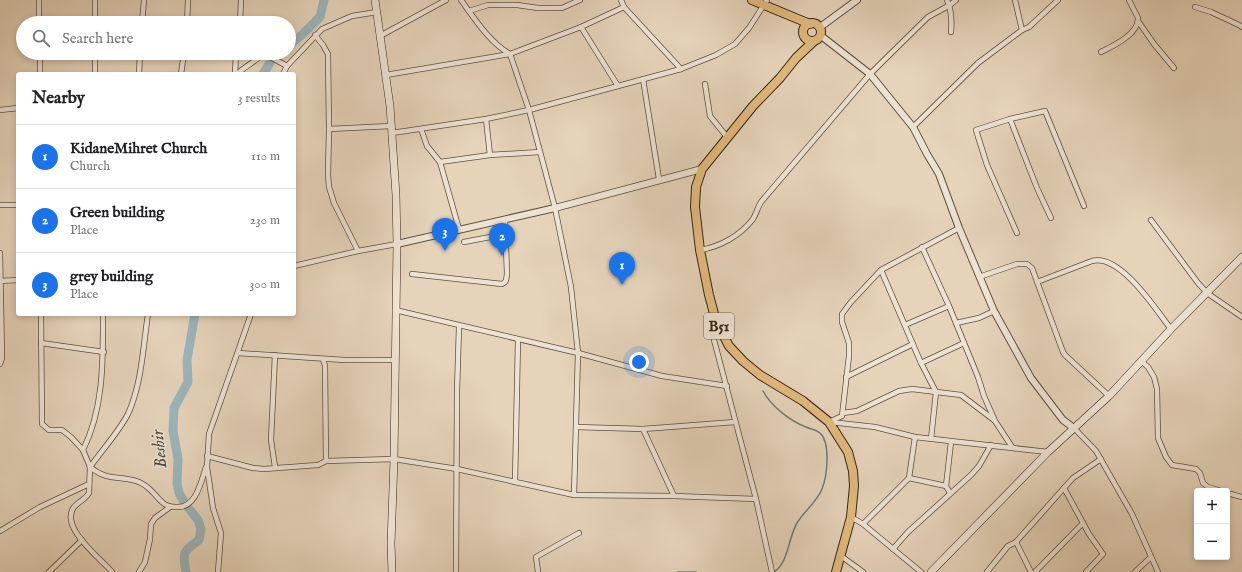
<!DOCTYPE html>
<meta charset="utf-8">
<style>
:root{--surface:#fff;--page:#f2f2f2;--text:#202124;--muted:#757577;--line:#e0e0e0;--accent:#1a73e8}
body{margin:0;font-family:"IM FELL English",serif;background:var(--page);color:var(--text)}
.controls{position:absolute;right:12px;bottom:12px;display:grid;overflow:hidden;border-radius:4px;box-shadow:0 2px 6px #0003}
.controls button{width:36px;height:36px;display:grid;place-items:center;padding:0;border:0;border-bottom:1px solid var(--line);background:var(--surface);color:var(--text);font:20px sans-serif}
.you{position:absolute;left:639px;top:362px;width:14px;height:14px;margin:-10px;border:3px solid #fff;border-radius:50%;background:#1a73e8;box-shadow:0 0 0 6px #1a73e833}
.badge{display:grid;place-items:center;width:26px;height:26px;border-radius:50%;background:var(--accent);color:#fff;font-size:13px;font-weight:700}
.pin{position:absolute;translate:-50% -33px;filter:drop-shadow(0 1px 2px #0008)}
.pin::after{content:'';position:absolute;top:21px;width:14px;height:12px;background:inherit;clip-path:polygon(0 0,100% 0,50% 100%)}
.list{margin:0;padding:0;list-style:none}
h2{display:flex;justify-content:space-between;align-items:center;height:52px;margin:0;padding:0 16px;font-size:17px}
h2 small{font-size:13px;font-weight:400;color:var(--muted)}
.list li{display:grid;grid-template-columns:26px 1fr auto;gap:12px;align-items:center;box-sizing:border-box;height:64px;padding:0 16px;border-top:1px solid var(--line)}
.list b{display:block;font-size:15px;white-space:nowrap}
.list p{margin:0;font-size:13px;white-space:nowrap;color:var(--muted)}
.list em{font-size:13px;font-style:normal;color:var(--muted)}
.icon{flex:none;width:22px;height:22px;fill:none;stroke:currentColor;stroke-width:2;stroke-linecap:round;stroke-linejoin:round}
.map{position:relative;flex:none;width:1242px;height:572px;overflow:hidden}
.search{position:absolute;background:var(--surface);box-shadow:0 2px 6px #0003;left:16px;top:16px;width:280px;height:44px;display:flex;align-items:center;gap:10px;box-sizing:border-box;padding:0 14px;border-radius:22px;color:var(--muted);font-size:15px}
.panel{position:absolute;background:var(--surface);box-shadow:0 2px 6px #0003;left:16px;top:72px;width:280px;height:244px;border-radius:4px}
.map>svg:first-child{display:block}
</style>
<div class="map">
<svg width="1242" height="572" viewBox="0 0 1242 572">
<rect width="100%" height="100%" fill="#e5d3ba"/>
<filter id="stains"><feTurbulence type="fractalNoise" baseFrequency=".005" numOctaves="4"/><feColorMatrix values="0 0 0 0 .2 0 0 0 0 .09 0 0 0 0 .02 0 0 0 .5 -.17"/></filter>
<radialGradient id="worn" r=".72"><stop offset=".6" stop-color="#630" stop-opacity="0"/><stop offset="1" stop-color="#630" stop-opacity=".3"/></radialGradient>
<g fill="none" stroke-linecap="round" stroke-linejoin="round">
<g stroke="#727b79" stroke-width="1.5">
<path d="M 763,391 C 771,406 790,421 806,427 C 810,429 817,430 820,433 C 831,443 827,477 822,489 C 817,502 804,511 797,523 C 788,538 789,562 774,572"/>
<polyline points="678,572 696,572"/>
</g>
<g stroke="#9bb5bb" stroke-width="9">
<polyline points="289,45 302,35 320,17 324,0"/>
<polyline points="275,54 277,53"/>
<polyline points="263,74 270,63"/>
<path d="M 186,572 C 182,553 183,551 199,540 L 201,529 L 198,520 L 186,505 L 179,493 L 177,483 L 178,459 L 173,431 L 174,408 L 188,382 L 187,360 L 195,314"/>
</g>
<defs>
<g id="minor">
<polyline points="39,0 39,23"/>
<polyline points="95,0 95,23"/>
<path d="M 461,0 C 474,18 490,43 510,54 L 529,110 L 555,208 L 571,287 L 578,353 L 574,495"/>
<polyline points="621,0 624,7 681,69"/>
<path d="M 947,0 C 952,11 952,21 951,32"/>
<polyline points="1015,0 1022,30"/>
<polyline points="1195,7 1211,12 1239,25 1242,27"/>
<polyline points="469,11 488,5 517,5 538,8 562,8 580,0"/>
<polyline points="1138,21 1154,44 1174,68"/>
<polyline points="142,23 144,0"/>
<polyline points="187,23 188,0"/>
<polyline points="240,23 241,0"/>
<polyline points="581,27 618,86"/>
<polyline points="315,35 323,45 328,54 329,129 328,175 329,187 334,203 358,251"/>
<polyline points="380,36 446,0"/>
<path d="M 1101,52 C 1113,46 1139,34 1138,18 L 1129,0"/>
<polyline points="40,53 40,74"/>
<polyline points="95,53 95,74"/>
<polyline points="263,53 287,66"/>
<polyline points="139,74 140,53"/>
<polyline points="181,74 184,53"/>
<polyline points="235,74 236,53"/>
<path d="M 237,74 C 245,66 256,62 263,53"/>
<polyline points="283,74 287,66 322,29 352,16 377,12"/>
<polyline points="386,75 510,54 581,27 624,7"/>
<polyline points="643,79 659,179"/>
<polyline points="705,84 710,116 727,137"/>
<polyline points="0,110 18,108"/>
<polyline points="486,119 490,155"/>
<polyline points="1010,119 1037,188 1051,218"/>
<polyline points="913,127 978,63 1022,30 1029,27 1058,0"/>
<polyline points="329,129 391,126"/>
<polyline points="421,129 427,146 440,162 459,229"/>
<polyline points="392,133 486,119 529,110 681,69 716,55 735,44 749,28 767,0"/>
<polyline points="440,162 490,155 540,152"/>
<polyline points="0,205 18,205"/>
<polyline points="1151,220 1198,283 1207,293 1242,317"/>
<polyline points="1017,233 987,165 976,130 1010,119 1045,111 1084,206"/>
<polyline points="464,242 506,234"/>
<polyline points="922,247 949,306 978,377 984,396 995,421 1012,447"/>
<path d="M 700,250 C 720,247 741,235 753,219 C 756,214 758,207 761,202 L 870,74 L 928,17 L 950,5 L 956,0"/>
<polyline points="0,253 2,358 0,364"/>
<polyline points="294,266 358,251 397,244"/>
<polyline points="881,270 921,363 936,392 931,439"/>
<path d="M 412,274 L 502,284 C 507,282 506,279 507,274 L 505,219"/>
<polyline points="979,277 1017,264 1027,264 1032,268 1063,352 1065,355 1109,396"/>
<polyline points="0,281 18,280"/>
<path d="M 1037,282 L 1092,261 C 1120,253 1156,310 1171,329"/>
<polyline points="395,310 578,353 662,376 727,386"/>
<path d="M 41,314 L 42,424 L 49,430 L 62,430 L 71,437 L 83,450 L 90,467 L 89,493 C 86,499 78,502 74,507 C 59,527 100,558 112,572"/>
<polyline points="716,323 714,340 756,499 772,572"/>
<polyline points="956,323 979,318 994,311"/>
<polyline points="905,325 949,306"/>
<polyline points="41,343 104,352"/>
<polyline points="238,353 344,360 394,360"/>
<polyline points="275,355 271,440 275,467"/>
<polyline points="323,359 325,366 326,461"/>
<polyline points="1141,361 1148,367 1154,377 1157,389 1158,438 1166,457 1172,465 1196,469 1200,473 1203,483 1208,487 1221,491"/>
<polyline points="921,363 964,343"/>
<polyline points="846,377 913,344"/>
<polyline points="843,413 857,411 899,391 912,389 961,395 994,420"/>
<polyline points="829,422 842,416 849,356 849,343 842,322 842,314 851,302 881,270 959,228"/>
<polyline points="830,422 875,427 915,437 1048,452"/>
<polyline points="576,427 643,429 735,422"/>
<polyline points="643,429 674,496"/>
<polyline points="1075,429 1096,451 1132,514 1158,572"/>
<path d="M 83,450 C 104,408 103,360 103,314"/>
<polyline points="207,456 253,468 264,469 318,465 326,461 394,459 457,469 574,495 674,496 756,499"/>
<path d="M 90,467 C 102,450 118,433 128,414 C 142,383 143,347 148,314"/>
<path d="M 90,467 C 108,482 120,475 139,482 C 151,487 153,494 162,502 C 166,506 170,507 176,507 C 196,509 201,482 206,467"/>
<polyline points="909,478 946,486"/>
<polyline points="515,482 518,340"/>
<polyline points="950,493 946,486 951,442"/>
<polyline points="1227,493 1242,497"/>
<polyline points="851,517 863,524 921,572"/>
<polyline points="863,524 909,478 915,437"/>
<polyline points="0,531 40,507 89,484"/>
<polyline points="1016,542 1031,572"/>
<polyline points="893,549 908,532 971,475 979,466 991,445"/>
<polyline points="841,556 863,572"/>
<polyline points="49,572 82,540"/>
<polyline points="139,572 145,562 150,539 151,524 155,518 170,507"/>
<polyline points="218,572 221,533 213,508 207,467 209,434 251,314"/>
<polyline points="456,572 457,391 459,327"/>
<polyline points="538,572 536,557 579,533"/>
<polyline points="987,572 1008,546 1016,542 1064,488"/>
<polyline points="1035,572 1083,523"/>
<polyline points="1086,572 1103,554 1089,534 1064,488 1073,478 1101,459"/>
<polyline points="1135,572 1151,557"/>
</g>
<g id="tertiary">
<polyline points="819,28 857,0"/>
<polyline points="820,35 870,74 913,127 927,154 939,174 959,228 994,311 1031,378 1063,420 1075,429"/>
<polyline points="397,244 555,208 702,169"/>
</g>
<g id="secondary">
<polyline points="375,0 390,106 396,195 397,244 394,459 391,544 392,572"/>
<polyline points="931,572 1048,452 1109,396 1171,329 1242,257"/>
</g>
<g id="trunk">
<polyline points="752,0 810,24"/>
<circle cx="812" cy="32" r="9"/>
<polyline points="814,41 796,58 780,78 753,106 702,169 696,187 695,207 700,250 709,295 716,321 729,346 743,361 760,375 803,401 829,422 848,452 853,471 854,486 851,517 836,572"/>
</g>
</defs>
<use href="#minor" stroke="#60503f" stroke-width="6"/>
<use href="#tertiary" stroke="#60503f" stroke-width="8"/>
<use href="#secondary" stroke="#342516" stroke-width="8"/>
<use href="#trunk" stroke="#342516" stroke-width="10"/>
<use href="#minor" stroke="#eee2d2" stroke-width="4.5"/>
<use href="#tertiary" stroke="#eee2d2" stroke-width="6"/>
<use href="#secondary" stroke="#eee2d2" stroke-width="7"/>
<use href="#trunk" stroke="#e2ba7d" stroke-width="8"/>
</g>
<g text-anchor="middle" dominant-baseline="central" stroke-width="3" stroke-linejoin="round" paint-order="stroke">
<rect fill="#eee2d2" stroke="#6c5e4e" stroke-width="1" x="704" y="313" width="30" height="26" rx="3"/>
<g font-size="15" font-weight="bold" fill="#342516">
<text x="719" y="326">B51</text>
</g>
<g font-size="17" font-style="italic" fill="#4e493f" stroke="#eee2d2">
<text transform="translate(160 449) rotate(-96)">Beshir</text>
</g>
</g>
<rect width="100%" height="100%" filter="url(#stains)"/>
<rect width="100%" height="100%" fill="url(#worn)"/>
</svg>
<div class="controls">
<button>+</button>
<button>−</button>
</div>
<div class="you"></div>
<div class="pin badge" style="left:622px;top:285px">1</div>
<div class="pin badge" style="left:502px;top:256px">2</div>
<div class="pin badge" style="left:445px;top:251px">3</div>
<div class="search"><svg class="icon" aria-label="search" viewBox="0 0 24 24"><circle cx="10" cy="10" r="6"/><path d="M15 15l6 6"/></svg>Search here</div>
<section class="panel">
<h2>Nearby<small>3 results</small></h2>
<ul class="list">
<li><span class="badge">1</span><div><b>KidaneMihret Church</b><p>Church</p></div><em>110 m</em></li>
<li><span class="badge">2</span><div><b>Green building</b><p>Place</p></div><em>230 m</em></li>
<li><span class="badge">3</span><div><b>grey building</b><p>Place</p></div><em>300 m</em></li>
</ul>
</section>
</div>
